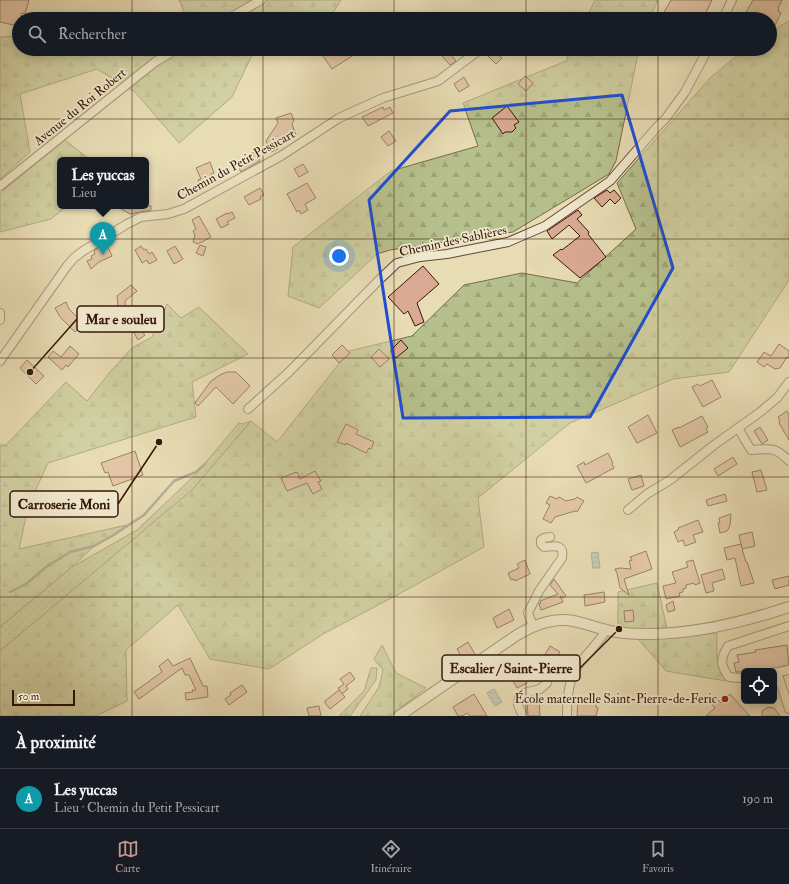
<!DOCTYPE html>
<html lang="fr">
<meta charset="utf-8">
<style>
:root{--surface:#171b24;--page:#242831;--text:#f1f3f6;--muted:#9ea1a6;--line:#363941;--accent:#c59692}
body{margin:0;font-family:"IM FELL Double Pica",serif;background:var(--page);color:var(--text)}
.controls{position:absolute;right:12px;bottom:12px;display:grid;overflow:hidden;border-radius:6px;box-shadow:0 2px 10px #0003}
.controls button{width:36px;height:36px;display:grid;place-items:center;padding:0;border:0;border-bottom:1px solid var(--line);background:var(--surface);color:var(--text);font:20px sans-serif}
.scale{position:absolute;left:12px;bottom:10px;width:63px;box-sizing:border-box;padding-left:4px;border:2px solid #351806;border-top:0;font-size:11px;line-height:14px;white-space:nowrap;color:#351806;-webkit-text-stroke:3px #f0e8ce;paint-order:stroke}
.you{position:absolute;left:339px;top:256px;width:14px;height:14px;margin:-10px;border:3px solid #fff;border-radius:50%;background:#1a73e8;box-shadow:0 0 0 6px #1a73e833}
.badge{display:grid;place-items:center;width:26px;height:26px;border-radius:50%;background:var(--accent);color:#fff;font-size:13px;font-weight:700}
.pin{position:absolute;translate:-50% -33px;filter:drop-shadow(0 1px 2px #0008)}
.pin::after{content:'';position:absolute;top:21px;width:14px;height:12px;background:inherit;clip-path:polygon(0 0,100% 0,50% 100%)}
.popup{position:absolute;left:57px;top:157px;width:92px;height:52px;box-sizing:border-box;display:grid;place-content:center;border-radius:6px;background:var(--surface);filter:drop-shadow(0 1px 3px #0005);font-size:13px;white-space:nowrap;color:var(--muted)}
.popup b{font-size:15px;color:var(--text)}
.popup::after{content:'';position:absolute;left:50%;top:100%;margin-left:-8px;border:8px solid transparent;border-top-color:var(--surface)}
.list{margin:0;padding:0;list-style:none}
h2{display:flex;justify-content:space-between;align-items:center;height:52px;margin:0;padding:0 16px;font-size:17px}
h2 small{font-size:13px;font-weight:400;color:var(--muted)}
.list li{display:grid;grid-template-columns:26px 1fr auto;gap:12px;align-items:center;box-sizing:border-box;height:60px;padding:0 16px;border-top:1px solid var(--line)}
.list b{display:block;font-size:15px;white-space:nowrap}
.list p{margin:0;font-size:13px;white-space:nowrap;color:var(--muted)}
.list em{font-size:13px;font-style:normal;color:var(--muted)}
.icon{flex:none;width:22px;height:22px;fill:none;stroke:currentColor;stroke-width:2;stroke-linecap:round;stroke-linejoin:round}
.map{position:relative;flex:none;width:789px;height:716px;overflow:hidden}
.search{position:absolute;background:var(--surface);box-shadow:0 2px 10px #0003;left:12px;right:12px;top:12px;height:44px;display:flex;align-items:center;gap:10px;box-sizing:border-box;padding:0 14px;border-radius:22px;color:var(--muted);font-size:15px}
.sheet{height:112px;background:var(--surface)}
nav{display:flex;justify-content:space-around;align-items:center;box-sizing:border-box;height:56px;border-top:1px solid var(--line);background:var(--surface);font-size:11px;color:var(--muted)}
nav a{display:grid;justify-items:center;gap:2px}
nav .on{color:var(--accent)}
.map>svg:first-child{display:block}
</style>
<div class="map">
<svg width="789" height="716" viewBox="0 0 789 716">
<defs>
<pattern id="grass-dots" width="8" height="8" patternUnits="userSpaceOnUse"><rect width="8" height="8" fill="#b6c08c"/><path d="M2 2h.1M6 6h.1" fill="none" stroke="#9da477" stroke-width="1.8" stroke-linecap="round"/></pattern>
<pattern id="forest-firs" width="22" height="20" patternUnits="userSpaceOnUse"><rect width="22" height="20" fill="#b6c08c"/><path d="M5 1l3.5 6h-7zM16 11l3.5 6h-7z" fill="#9da477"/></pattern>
<pattern id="water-rules" width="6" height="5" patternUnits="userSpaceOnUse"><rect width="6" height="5" fill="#9cb9b8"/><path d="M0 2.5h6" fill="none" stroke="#879e9d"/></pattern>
</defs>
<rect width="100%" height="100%" fill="#e8dcb4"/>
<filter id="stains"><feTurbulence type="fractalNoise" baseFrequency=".005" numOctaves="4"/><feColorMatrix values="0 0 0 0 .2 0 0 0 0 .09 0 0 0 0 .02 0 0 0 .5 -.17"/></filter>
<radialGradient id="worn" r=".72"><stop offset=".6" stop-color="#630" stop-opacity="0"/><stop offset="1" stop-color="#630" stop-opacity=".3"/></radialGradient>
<polygon fill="url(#grass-dots)" stroke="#766c49" points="251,421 191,492 0,651 0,627 72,567 137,530 195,475 239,423 243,424"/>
<g fill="url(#forest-firs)" stroke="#766c49">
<polygon points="179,0 341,0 329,19 174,19 184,12"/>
<polygon points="595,0 658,0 649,19 586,19"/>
<polygon points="789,21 789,280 729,372 673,379 570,423 478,498 484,547 399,594 323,634 269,669 210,659 178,605 126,650 127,701 96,716 0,716 0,651 192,490 251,421 277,442 349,351 412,336 464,285 522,273 577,283 636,229 617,183 711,77 745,49 770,49 770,32"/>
<polygon points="19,36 19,49 244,49 254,51 232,97 179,143 135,92 97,69 20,94 30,152 0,179 0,37"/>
<polygon points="571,49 639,49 616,161 609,174 513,232 390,250 377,254 319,308 288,296 293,247 391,171 478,146 463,103 566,61"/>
<polygon points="65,140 90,160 60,160 60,206 67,206 51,219 0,232 0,193"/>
<polygon points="167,304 181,318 199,307 248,354 192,382 196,417 48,463 28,507 19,549 127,525 112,536 94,546 72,567 0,627 0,445 6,445 66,382 87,401 110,372 132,348 152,337"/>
<path d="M 657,583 L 669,638 L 717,633 C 717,654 715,663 726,681 L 666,671 L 632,632 L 618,630 L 618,592 Z"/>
<polygon points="382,645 396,673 426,688 390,716 360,716 379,687 383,670 374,659"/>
<polygon points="371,668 377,668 376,680 350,716 339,716 364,691"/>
</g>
<g fill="url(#water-rules)" stroke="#737971">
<polygon points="598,552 600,568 593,568 591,553"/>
<polygon points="494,689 502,702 495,706 487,693"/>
</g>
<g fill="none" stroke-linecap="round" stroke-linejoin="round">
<polyline stroke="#737971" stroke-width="2.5" points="10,592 26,584 46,567 70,552 94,546 112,536 144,515 174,481 196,472 205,464"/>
</g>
<g fill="#dbaa94" stroke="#351806">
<polygon points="0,0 29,0 25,14 22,13 20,19 19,19 18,26 0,22"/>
<polygon points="671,0 712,0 703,19 664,19 665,17 662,16"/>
<polygon points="753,0 782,0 778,8 779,9 778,11 781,13 775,25 770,23 770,19 750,19 744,16"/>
<polygon points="318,49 363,49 332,69"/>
<polygon points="490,49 492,49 502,58 496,64 486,54"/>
<polygon points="448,51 456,61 450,65 442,56"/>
<polygon points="525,76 533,83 526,91 518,84"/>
<polygon points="464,77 469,86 459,92 454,84"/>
<polygon points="507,106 519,122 514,125 516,128 512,132 505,132 503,134 492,118"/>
<polygon points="383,107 384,110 390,107 393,113 368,126 362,117"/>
<polygon points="291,113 294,120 292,124 296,135 290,138 291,140 276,145 278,149 271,152 266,141 278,123 276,118"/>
<polygon points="389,131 396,141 388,146 381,137"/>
<polygon points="255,152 260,161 241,172 239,168 247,163 246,160 250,158 248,155"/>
<polygon points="210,162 214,173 211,174 214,181 201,187 198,180 201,179 196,168"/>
<polygon points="303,164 308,172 299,177 294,169"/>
<polygon points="307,183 316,198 305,204 308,210 301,214 299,210 297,212 287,194"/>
<polygon points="260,188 264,195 260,197 261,199 249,205 244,197"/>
<polygon points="607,190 610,193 614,190 621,198 615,204 610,199 602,207 594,198"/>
<polygon points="116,206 151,206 151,210 130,214"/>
<polygon points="578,210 582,215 577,219 589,232 588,234 606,257 580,278 553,255 561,249 562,250 580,236 569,225 552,239 547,231"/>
<polygon points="232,212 235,218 227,222 229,224 221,228 216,219 227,213 228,214"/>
<polygon points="199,216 211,237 198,244 193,242 195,235 193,231 196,229 192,220"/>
<polygon points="106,243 112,256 99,262 91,269 87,261 92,259 91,256 95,254 94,251 95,250"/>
<polygon points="200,245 206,247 203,256 196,253"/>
<polygon points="141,246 144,250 146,249 149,254 152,252 157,260 149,264 147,260 142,263 135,250"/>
<polygon points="175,246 183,259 174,264 167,251"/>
<polygon points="423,266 439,284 417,303 424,322 415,326 408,311 404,314 388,297"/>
<polygon points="131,285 137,291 125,301 126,314 119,315 117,296"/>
<polygon points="66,302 69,309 83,323 75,332 60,317 55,308"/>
<polygon points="144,321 149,328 142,332 145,335 138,340 134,333 136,332 134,328"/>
<polygon points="401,340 408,348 396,358 390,351"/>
<polygon points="779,344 789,351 789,358 787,357 780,368 775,369 767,364 764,367 757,362 764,352 771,356"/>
<polygon points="342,345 350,353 339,363 332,355"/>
<polygon points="70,346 79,354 68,367 66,365 62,370 48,357 53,351 61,357"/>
<polygon points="379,349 389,359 380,367 371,357"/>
<polygon points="27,360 44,376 36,384 20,368"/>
<polygon points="227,372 236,372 250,386 233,404 216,387 198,406 195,403 211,381 220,375"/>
<polygon points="712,380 721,397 703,407 692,387 698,384 700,386"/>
<polygon points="787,411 789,415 789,440 779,423 780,421 778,417"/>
<polygon points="648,415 657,433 637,443 628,427"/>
<polygon points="702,416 708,427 706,428 708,432 680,447 672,430 679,427 679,428"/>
<polygon points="346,424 358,430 356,434 374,442 371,449 369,448 366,453 346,443 346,445 337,442"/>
<polygon points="760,427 768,440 762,444 754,431"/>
<polygon points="135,451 143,475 113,486 108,472 105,473 101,463"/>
<polygon points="608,453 613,463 612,464 614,468 586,483 577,466 584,462 585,465"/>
<polygon points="733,457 737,464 718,476 714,469"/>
<polygon points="761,470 767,490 757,492 752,472"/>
<polygon points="315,471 321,481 318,482 322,489 313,494 307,483 287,491 281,478 297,472 300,479"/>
<polygon points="641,475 644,486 632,490 628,479"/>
<polygon points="725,494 727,501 708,506 706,500"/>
<polygon points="550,496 557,499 559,497 566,501 575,499 577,497 584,501 577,512 575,511 555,517 551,523 543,519 550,505 546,503"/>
<polygon points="731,514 730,526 727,531 720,533 718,523 720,523 719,518"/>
<polygon points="698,520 703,532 693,535 696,542 685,546 683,540 678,542 674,532 679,529 678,528"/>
<polygon points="752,532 755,546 742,549 746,562 747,562 754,583 741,586 735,558 727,560 724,548 741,544 742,548 739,535"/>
<polygon points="646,551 652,569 624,579 629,595 620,588 617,573 615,569 620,568 631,569 629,561 632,560 630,557"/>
<polygon points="525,560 530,574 515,581 514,579 511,580 508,573 519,568 517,564"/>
<polygon points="693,560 700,583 695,585 694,583 686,585 686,588 683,589 683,592 679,593 680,596 666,599 663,586 676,583 672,572 688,567 686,562"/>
<polygon points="722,569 725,579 712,583 714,591 706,593 701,575"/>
<polygon points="789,576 789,585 775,589 772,580"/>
<polygon points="554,579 566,596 563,598 560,596 563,602 541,610 539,604 541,603 540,601 558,594 550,585"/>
<polygon points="604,592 605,602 585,606 584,595"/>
<polygon points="673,601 675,610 668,612 666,605"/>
<polygon points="509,609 514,620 497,628 493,618"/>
<polygon points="633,610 634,621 625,622 624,611"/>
<polygon points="468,642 476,656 465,663 457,649"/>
<polygon points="787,645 789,665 760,671 736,672 734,663 739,662 737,655 756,652 755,650"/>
<polygon points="550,646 560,652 555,660 556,674 544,674 543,658"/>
<polygon points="190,658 203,686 207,686 208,697 186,700 185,693 193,692 192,690 196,690 189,675 185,675 182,668 139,699 134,692 162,672 159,666 168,659 173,666"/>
<polygon points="510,661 522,662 521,672 527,683 517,688 511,677 509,677"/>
<polygon points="350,672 355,679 346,686 348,689 342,694 338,688 344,684 340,679"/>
<polygon points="242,685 247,692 229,705 225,699 231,695 230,693"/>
<polygon points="339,690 345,697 330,709 325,703 325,701"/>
<polygon points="474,694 487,716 470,716 467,713 462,716 458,716 453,707"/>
<polygon points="730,694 750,716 706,716 715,708 710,702 715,697 721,703"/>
<polygon points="596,698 596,707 598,708 596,716 577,716 578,699"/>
<polygon points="539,699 540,716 528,716 527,701"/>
<polygon points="319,706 321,716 309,716 307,708"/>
<polygon points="768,707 774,708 780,716 762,716 762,711"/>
</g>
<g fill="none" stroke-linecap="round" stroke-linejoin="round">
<defs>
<g id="minor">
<polyline points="228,19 261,0"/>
<polyline points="723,19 732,0"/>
<polyline points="0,186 155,62 177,49"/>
<polyline points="0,313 0,320"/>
<polyline points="0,361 67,266 74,258 83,251 127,224 141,217 168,214 184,209 281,156 339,118 383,98 438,81 478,51"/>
<polyline points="248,409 289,372 380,279 397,263 420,257 447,254 508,242 545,226 610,181 657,127 666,118 685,92 708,49"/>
<path d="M 738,428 L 751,450 C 771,449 774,446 789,461"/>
<polyline points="628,510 647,494 670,480 714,445 759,413 777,398 789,382"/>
<path d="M 533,626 L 528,613 L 539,591 L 562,558 C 565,542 552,547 544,547 L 541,544 L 541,540 L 544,538 L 550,537"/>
<polyline points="777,672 789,709"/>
<polyline points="774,673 789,670"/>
<path d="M 744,677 L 739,678 L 729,677 C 720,665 720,659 728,646 L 789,626"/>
<polyline points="523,716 518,705 519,697 524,693 540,689 547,683"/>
<path d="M 567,716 C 567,701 568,680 577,667 C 586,654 598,644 606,630"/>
</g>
<path id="tertiary" d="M 399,716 L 517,635 C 532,626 548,619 566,620 C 580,621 593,627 607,630 C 621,634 635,634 649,634 C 697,634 744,622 789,607"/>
</defs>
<use href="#minor" stroke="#624932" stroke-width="10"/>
<use href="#tertiary" stroke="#624932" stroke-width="12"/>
<use href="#minor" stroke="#f0e8ce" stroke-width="8"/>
<use href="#tertiary" stroke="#f0e8ce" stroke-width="10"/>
</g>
<path d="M0 0H789V716H0ZM 622,95 L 673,268 L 590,417 L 403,418 L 369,200 L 450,111 Z" fill="#e8dcb4" fill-opacity=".55" fill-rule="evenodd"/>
<path fill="none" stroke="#1d4ed8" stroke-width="3" stroke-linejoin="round" d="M 622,95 L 673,268 L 590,417 L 403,418 L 369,200 L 450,111 Z"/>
<path fill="none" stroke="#351806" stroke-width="1" stroke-opacity="0.55" d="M 132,0 L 132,19M 263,0 L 263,19M 394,0 L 394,19M 526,0 L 526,19M 658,0 L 658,19M 132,49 L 132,716M 263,49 L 263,716M 394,49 L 394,716M 526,49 L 526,716M 658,49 L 658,716M 0,119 L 789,119M 0,239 L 789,239M 0,358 L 789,358M 0,477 L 789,477M 0,597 L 789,597"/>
<circle fill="#8f2418" stroke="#f0e8ce" stroke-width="1.5" cx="725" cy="699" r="4"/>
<g text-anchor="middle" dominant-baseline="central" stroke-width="3.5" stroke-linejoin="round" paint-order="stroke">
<g font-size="13" fill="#351806" stroke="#f0e8ce">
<text transform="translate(80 107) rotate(-39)">Avenue du Roi Robert</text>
<text transform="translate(236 165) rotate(-29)">Chemin du Petit Pessicart</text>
<text transform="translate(453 241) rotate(-12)">Chemin des Sablières</text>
</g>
<g font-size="13" fill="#351806" stroke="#f0e8ce" text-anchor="end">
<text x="717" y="699">École maternelle Saint-Pierre-de-Feric</text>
</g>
</g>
<path fill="none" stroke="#351806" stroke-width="1.5" d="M30 372L77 319M159 442L118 504M619 629L580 668"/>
<g fill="#351806" stroke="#f0e8ce" stroke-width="1.5">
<circle cx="30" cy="372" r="4"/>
<circle cx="159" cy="442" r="4"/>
<circle cx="619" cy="629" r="4"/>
</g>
<g fill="#f0e8ce" stroke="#351806" stroke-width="1.5">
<rect x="77" y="306" width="87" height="26" rx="4"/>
<rect x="10" y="491" width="108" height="26" rx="4"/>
<rect x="442" y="655" width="138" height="26" rx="4"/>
</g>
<g font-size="14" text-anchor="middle" font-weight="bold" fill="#351806">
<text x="121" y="324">Mar e souleu</text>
<text x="64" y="509">Carroserie Moni</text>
<text x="511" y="673">Escalier / Saint-Pierre</text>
</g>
<rect width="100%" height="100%" filter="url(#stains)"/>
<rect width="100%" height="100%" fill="url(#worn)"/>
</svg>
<div class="controls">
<button><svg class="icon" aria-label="locate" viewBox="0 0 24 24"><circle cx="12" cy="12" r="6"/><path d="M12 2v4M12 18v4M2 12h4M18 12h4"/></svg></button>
</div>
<div class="scale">50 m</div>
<div class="you"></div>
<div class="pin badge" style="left:103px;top:255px;background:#0f9aa8">A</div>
<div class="popup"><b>Les yuccas</b>Lieu</div>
<div class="search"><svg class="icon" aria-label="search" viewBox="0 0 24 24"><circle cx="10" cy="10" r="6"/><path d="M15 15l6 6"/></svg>Rechercher</div>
</div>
<section class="sheet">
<h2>À proximité<small></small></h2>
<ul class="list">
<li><span class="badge" style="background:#0f9aa8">A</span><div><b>Les yuccas</b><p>Lieu · Chemin du Petit Pessicart</p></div><em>190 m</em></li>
</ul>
</section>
<nav>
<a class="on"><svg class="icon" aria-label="map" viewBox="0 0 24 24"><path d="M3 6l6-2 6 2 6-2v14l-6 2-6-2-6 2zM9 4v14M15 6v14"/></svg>Carte</a>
<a><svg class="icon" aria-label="directions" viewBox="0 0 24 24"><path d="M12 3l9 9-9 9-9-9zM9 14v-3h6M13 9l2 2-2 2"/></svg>Itinéraire</a>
<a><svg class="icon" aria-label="saved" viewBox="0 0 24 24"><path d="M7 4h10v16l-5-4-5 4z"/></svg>Favoris</a>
</nav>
